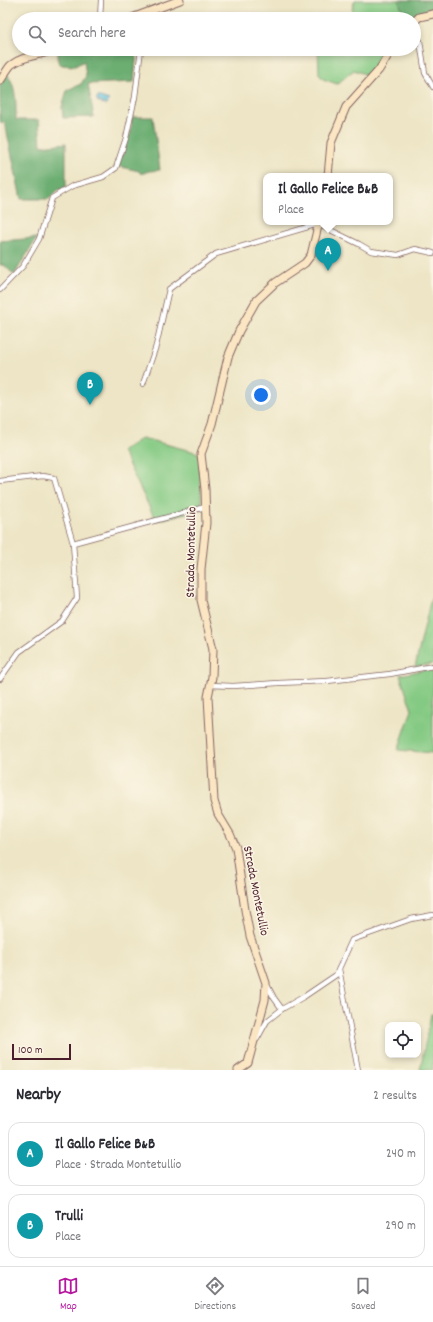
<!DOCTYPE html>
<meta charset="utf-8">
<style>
:root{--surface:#fff;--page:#f7f7f7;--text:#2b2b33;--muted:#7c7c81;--line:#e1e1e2;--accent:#b5179e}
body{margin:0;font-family:Dekko,sans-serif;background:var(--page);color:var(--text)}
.controls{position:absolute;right:12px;bottom:12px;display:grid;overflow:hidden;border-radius:8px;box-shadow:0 2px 6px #0003}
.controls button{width:36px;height:36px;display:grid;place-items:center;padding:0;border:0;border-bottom:1px solid var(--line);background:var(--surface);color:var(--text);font:20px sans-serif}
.scale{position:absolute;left:12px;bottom:10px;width:59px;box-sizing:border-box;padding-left:4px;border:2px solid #4a1f2b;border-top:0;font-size:11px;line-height:14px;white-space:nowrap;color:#4a1f2b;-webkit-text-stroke:3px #fcf5e5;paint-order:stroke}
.you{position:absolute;left:261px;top:395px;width:14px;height:14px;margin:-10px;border:3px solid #fff;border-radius:50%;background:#1a73e8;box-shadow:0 0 0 6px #1a73e833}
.badge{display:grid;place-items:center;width:26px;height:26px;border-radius:50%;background:var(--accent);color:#fff;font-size:13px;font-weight:700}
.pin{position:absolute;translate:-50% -33px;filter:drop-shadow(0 1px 2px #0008)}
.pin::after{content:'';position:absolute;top:21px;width:14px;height:12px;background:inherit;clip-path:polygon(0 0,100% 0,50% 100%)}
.popup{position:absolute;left:263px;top:173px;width:130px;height:52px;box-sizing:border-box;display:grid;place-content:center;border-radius:8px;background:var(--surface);filter:drop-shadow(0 1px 3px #0005);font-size:13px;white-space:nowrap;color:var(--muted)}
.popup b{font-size:15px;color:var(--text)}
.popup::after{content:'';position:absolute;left:50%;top:100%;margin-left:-8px;border:8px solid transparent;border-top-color:var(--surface)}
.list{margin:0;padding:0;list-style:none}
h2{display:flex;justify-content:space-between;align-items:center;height:52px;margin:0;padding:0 16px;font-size:17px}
h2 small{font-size:13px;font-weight:400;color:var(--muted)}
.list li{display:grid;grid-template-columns:26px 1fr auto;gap:12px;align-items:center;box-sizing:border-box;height:64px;margin:0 8px 8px;padding:0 8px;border:1px solid var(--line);border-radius:12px}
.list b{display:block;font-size:15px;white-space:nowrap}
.list p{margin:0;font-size:13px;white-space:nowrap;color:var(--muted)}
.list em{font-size:13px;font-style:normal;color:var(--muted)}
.icon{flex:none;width:22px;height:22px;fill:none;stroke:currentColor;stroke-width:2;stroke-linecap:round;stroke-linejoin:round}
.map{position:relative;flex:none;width:433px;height:1070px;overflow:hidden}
.search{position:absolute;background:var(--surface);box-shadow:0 2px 6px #0003;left:12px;right:12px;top:12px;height:44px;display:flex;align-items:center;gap:10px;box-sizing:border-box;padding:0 14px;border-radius:22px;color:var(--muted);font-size:15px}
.sheet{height:196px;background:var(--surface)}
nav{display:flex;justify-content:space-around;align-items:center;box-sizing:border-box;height:56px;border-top:1px solid var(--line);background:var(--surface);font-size:11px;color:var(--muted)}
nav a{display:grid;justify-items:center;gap:2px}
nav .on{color:var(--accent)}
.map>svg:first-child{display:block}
</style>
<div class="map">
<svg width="433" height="1070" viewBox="0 0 433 1070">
<rect width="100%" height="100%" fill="#fcf5e5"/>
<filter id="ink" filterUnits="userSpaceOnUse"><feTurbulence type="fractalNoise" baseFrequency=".025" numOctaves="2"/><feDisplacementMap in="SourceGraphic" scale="8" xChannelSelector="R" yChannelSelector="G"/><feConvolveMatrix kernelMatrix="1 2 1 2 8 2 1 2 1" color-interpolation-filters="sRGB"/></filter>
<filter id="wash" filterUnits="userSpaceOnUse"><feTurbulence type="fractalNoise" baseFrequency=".012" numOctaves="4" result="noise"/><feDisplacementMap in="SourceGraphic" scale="16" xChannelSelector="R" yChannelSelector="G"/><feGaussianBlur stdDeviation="0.9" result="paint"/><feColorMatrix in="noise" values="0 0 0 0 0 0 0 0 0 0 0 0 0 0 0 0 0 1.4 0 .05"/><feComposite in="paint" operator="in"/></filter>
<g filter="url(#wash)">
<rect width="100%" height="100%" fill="#ede5c5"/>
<g fill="#85ca84" stroke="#687458">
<polygon points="355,0 399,0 401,8 412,17 410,19 355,19 356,17 352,9"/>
<polygon points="318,49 388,49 369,76 354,70 337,84 323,79 319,74"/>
<polygon points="142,438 199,453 202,509 156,521 122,451"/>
<polygon points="433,597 433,664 415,667 431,598"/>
<polygon points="433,668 433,753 398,750 412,710 400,675"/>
<polygon points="431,1014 433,1014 433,1070 420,1070"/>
</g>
<g fill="#6cae72" stroke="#5b664e">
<polygon points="399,0 433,0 433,8 429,9 412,17 401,8"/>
<polygon points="60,49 137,49 134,82 88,84 94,117 63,118 62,107 67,90 81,84 86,76 84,61 75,66 62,65 58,62 58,50"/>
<path d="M 7,74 C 17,86 16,105 16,120 L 39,120 L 41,146 L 66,143 L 66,187 L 58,190 L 49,199 L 21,199 L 5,123 L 1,123 L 0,119 L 0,85 Z"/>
<polygon points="132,117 153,117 160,170 149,171 141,174 139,171 117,166 131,132"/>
<polygon points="37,238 14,275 4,265 0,265 0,241"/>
</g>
<polygon fill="#5dbfdb" stroke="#546f83" points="97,97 100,97 109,100 106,105 97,101"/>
</g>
<g filter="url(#ink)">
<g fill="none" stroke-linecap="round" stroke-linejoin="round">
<defs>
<g id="street">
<polyline points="100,19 101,0"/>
<polyline points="420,41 425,73 433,87"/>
<polyline points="0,290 23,266 39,239 52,198 72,186 103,177 116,168 126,138 135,97 141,49"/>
<polyline points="143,384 156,346 169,289 216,254 318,224 359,244 371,251 398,255 415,249 433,253"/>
<polyline points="0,481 43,476 54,478 73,543 77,598 62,621 19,652 0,679"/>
<polyline points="73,543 205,507"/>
<polyline points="210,685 233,686 278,683 327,681 390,674 433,666"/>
<polyline points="339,969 358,1070"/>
<polyline points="266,983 274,998 282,1009"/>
<polyline points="257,1039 267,1021 282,1009 305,996 336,975 352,940 411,919 433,915"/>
</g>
<g id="secondary">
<polyline points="129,19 180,0"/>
<polyline points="414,22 419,17 433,14"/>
<path d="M 0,81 C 4,76 7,69 11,65 C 24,55 41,56 56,49"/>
<polyline points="328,176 331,143 346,107 379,70 392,49"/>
<polyline points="238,1070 248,1063 265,1000 266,983 250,936 245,910 236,848 230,834 218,814 214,801 208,697 212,677 213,649 201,600 201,569 206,523 205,489 201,454 212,424 228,357 239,331 256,301 275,283 305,263 311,255 319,222"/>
</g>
</defs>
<use href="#street" stroke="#836461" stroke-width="6"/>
<use href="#secondary" stroke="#836461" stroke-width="9"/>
<use href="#street" stroke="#fff" stroke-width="4.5"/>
<use href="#secondary" stroke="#fbe6c4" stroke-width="7"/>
</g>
</g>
<g text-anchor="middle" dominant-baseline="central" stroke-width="3" stroke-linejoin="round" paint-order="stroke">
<g font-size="13" fill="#4a1f2b" stroke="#fcf5e5">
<text transform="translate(192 552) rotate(-89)">Strada Montetullio</text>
<text transform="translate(255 891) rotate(79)">Strada Montetullio</text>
</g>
</g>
</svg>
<div class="controls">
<button><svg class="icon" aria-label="locate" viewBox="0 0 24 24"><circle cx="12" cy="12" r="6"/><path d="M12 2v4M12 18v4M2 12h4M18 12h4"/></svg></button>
</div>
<div class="scale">100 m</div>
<div class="you"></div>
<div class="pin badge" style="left:328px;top:271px;background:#0f9aa8">A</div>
<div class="popup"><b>Il Gallo Felice B&amp;B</b>Place</div>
<div class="pin badge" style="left:90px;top:405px;background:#0f9aa8">B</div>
<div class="search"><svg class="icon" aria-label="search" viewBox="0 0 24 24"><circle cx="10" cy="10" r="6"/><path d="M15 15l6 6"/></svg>Search here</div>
</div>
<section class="sheet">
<h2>Nearby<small>2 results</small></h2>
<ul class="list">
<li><span class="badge" style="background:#0f9aa8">A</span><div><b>Il Gallo Felice B&amp;B</b><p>Place · Strada Montetullio</p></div><em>240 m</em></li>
<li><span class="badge" style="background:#0f9aa8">B</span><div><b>Trulli</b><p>Place</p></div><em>290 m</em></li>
</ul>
</section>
<nav>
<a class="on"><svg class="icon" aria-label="map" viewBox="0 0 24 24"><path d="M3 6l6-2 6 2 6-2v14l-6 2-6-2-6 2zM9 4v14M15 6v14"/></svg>Map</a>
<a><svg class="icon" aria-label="directions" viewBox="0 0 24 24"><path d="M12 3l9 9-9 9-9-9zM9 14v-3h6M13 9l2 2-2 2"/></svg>Directions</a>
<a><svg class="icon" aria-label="saved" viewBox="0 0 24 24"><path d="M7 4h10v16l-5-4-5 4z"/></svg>Saved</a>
</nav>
